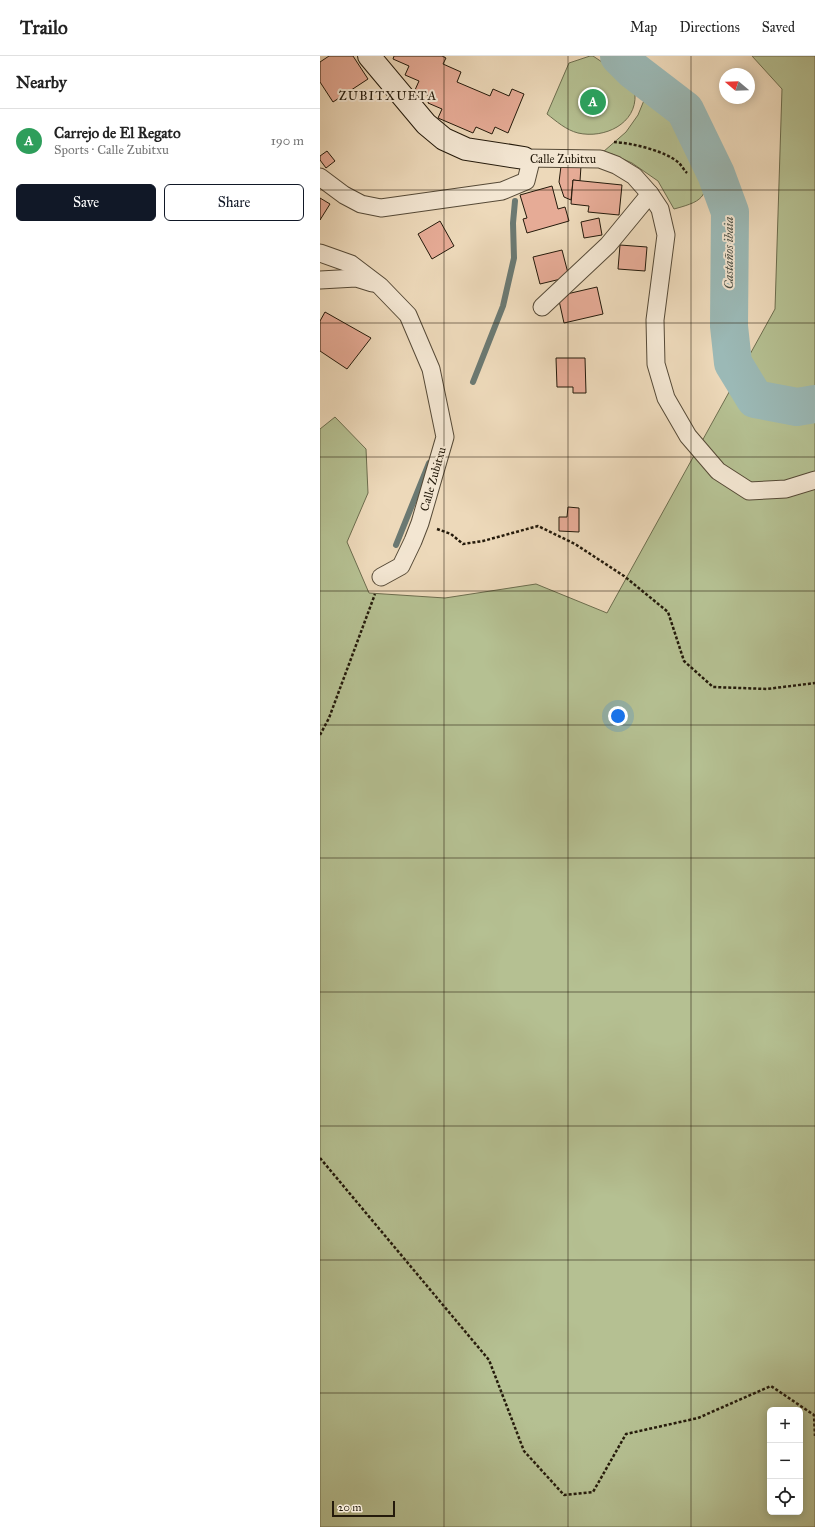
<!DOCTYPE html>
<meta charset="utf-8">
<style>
:root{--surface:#fff;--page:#f2f2f2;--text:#222;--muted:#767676;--line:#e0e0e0;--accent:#111827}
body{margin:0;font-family:"IM FELL Great Primer",serif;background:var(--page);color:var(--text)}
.controls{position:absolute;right:12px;bottom:12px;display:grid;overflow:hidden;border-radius:6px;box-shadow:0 2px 10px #0003}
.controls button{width:36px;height:36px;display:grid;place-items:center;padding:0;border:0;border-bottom:1px solid var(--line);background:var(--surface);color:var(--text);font:20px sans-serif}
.compass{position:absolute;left:399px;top:12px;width:36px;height:36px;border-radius:50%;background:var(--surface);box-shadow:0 2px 10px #0003;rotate:289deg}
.scale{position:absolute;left:12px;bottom:10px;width:63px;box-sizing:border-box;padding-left:4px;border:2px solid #241a0b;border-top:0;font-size:11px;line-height:14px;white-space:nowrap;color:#241a0b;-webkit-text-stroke:3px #f3e6d2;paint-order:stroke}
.you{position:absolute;left:298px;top:660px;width:14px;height:14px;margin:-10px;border:3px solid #fff;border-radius:50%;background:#1a73e8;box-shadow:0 0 0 6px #1a73e833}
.badge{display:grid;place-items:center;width:26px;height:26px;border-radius:50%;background:var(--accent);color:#fff;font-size:13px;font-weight:700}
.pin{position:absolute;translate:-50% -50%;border:2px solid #fff;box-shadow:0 1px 4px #0006}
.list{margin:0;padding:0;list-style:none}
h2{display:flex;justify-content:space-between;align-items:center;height:52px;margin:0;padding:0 16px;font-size:17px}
h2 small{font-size:13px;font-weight:400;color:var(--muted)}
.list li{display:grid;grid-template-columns:26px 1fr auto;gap:12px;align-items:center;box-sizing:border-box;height:64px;padding:0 16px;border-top:1px solid var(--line)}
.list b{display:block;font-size:15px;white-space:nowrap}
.list p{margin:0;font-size:13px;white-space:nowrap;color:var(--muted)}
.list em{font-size:13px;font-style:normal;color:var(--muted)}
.actions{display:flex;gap:8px;padding:12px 16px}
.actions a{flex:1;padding:9px 0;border:1px solid var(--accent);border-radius:6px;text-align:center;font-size:14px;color:var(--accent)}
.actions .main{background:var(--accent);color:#fff}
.icon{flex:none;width:22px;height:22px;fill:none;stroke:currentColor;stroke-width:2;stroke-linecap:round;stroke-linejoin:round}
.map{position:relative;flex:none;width:495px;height:1471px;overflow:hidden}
header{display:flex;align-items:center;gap:24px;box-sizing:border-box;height:56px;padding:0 20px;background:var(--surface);border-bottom:1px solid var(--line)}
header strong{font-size:19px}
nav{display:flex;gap:22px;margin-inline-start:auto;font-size:14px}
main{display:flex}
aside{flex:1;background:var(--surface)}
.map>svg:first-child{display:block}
</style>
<header>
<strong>Trailo</strong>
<nav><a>Map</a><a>Directions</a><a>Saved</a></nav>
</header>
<main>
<aside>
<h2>Nearby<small></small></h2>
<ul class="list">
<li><span class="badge" style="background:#2e9e5b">A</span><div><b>Carrejo de El Regato</b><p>Sports · Calle Zubitxu</p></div><em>190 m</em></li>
</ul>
<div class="actions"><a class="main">Save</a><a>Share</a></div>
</aside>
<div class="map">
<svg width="495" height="1471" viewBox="0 0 495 1471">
<rect width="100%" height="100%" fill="#edd9ba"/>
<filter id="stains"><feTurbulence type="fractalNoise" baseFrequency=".005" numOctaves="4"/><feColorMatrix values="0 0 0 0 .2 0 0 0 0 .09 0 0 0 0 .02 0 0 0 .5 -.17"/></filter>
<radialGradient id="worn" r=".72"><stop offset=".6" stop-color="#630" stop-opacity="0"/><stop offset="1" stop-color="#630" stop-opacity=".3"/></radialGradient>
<g fill="#b5c092" stroke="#6c6d4e" fill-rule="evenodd">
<path d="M 270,0 L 273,0 L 312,26 C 313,30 315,34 315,38 C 317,68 284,83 258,77 C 246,74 236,65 227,58 L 249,7 Z"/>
<path d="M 432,0 L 495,0 L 495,1471 L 0,1471 L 0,373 L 15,361 L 46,393 L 48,437 L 27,486 L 49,537 L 125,542 L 216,528 L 287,557 L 455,253 L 462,33 ZM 450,1354 L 480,1354 L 480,1456 L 450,1456 Z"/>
<path d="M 327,37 L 356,56 L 389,108 C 385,140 388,144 354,153 L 338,125 L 312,107 L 292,98 L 283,96 L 306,76 L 318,59 Z"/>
</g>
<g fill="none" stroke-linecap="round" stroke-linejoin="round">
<g stroke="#6b7972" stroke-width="6">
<polyline points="153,326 183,250 194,202 193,167 195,145"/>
<polyline points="76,489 109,407"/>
</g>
<polyline stroke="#9bb9b6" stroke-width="38" points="299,0 314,15 365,54 396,118 410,156 409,270 413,307 435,343 477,351 495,348"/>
</g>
<g fill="#e6ab96" stroke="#241a0b">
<polygon points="9,0 33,0 48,23 13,46 0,26 0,6"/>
<polygon points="74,0 122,0 126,2 123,8 141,16 137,26 170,40 173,33 189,40 192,33 204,38 188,77 175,71 172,78 156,71 153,77 118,62 122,53 108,47 110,40 95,34 99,25 85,19 89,10 73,3"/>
<polygon points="7,95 15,105 6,112 0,104 0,100"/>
<polygon points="241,110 261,110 260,125 253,124 251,144 244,141 239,126"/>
<polygon points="253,124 302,129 299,159 268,156 269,150 251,148"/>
<polygon points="232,130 238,153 245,151 249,165 207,177 203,163 207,162 200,139"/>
<polygon points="0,142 10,148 0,164"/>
<polygon points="279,162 282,179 264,182 261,166"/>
<polygon points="120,165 134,190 112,203 98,178"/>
<polygon points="300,189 327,191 325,215 298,213"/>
<polygon points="242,194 249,221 220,228 213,201"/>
<polygon points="277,231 283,258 244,267 238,240"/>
<polygon points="5,256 51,282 27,313 0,295 0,265"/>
<polygon points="236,302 265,302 266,337 253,337 253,331 237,331"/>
<polygon points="248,451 259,452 259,476 239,475 239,461 247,461"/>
</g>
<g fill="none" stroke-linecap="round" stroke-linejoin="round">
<defs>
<g id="street">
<polyline points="204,102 280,103 296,109 314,120 330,138 340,153 346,179 335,264 336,308 346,342 368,380 398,415 429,435 466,433 495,424"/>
<polyline points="0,121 24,139 41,148 61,152 182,135 206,125 210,109 204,102"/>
<polyline points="0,197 31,208 60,230 88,259 111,313 125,381 100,467 93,485 81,510 61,521"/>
<polyline points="0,224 36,222 52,227"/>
<polyline points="222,251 288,189 330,138"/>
</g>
<polyline id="secondary" points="49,0 106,68 124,83 146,93 204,102"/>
</defs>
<use href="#street" stroke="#564a37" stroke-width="19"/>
<use href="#secondary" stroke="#241a0b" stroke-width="24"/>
<g stroke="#241a0b" stroke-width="2.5" stroke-dasharray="3 2" stroke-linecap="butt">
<path d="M 294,86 C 312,87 346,95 359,107 C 362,110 364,114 367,117"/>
<polyline points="117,473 131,478 143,488 163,485 218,470 255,488 304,520 348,556 364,605 393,631 447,633 495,627"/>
<polyline points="0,679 9,662 55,538"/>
<polyline points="0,1102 169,1304 204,1395 244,1439 273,1436 306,1378 378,1362 451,1330 494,1359 495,1380"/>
</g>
<use href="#street" stroke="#f3e6d2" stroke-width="17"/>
<use href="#secondary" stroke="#f3e6d2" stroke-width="22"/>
</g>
<path fill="none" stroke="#241a0b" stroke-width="1" stroke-opacity="0.55" d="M 124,0 L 124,1471M 248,0 L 248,1471M 371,0 L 371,1471M 0,134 L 495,134M 0,267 L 495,267M 0,401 L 495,401M 0,535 L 495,535M 0,669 L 495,669M 0,802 L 495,802M 0,936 L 495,936M 0,1070 L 495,1070M 0,1204 L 495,1204M 0,1337 L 495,1337"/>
<g text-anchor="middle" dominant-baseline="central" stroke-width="4" stroke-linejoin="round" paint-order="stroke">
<g font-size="12" fill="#241a0b" stroke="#f3e6d2">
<text x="243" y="103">Calle Zubitxu</text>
<text transform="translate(113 423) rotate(-74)">Calle Zubitxu</text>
</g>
<g font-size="13" letter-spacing="1" fill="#241a0b" stroke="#f3e6d2">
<text x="68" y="40">ZUBITXUETA</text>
</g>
<g font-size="13" font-style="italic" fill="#4e5247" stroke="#f3e6d2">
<text transform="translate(409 197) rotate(-90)">Castaños ibaia</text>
</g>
</g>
<rect width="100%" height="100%" filter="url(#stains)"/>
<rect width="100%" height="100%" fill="url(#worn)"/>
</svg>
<div class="controls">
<button>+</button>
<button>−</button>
<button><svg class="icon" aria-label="locate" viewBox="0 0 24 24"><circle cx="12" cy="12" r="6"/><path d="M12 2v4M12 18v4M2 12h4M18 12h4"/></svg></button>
</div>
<svg class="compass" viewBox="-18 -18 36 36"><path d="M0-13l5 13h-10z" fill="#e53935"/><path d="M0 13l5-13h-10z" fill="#767676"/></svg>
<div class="scale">20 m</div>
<div class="you"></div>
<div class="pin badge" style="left:273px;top:46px;background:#2e9e5b">A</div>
</div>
</main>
